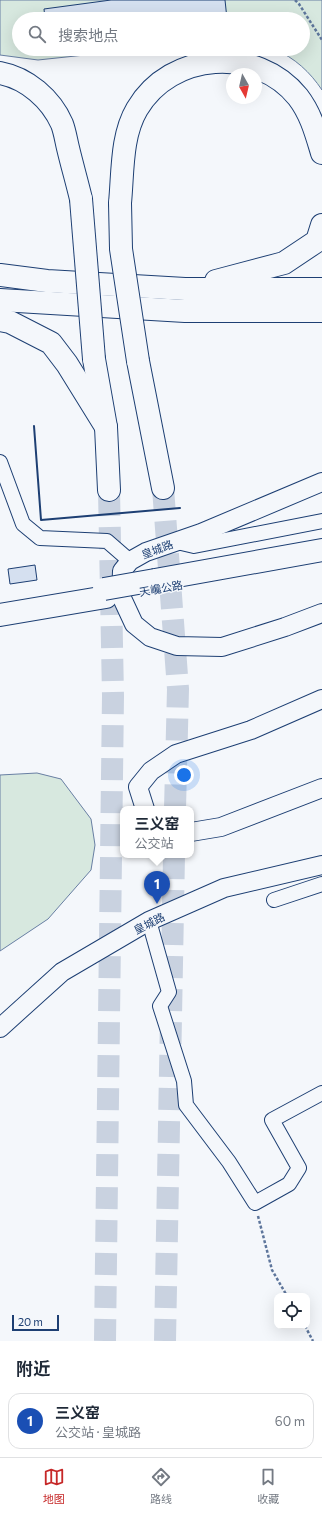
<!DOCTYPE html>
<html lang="zh">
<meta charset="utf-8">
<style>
:root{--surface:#fff;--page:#f2f2f3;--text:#1f2937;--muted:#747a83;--line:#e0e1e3;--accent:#c62828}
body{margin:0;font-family:Commissioner,"Noto Sans SC",sans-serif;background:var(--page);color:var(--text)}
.controls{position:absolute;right:12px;bottom:12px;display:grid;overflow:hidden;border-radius:8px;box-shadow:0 4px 16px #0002}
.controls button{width:36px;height:36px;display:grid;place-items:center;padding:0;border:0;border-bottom:1px solid var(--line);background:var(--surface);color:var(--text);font:20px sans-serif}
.compass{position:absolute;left:226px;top:68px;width:36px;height:36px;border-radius:50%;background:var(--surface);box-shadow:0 4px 16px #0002;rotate:172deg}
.scale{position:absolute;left:12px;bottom:10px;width:47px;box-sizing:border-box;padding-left:4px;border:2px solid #1d3f73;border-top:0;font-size:11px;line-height:14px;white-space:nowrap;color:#1d3f73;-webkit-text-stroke:3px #f4f7fb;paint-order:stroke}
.you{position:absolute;left:184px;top:775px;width:14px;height:14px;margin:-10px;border:3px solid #fff;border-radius:50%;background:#1a73e8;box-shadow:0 0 0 6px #1a73e833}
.badge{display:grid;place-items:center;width:26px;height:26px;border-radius:50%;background:var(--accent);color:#fff;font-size:13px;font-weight:700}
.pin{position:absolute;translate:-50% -33px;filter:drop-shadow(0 1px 2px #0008)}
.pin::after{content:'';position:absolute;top:21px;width:14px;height:12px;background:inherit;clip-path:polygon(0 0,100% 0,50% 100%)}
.popup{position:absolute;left:120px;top:806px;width:74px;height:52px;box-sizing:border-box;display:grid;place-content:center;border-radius:8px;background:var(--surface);filter:drop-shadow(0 1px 3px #0005);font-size:13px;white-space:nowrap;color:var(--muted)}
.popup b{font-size:15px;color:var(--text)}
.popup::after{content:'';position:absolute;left:50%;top:100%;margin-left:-8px;border:8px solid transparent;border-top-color:var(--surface)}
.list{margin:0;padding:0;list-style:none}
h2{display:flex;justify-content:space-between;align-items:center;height:52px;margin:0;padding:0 16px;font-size:17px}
h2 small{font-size:13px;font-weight:400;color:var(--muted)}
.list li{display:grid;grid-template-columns:26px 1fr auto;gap:12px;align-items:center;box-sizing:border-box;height:56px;margin:0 8px 8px;padding:0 8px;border:1px solid var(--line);border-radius:12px}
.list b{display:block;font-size:15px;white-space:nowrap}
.list p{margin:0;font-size:13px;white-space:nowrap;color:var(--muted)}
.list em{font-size:13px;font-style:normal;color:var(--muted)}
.icon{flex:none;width:22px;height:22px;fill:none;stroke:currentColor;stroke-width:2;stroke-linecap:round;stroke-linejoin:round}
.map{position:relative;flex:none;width:322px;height:1341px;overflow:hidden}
.search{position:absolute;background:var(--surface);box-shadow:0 4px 16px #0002;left:12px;right:12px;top:12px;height:44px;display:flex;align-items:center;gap:10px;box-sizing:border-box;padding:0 14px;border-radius:22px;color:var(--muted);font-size:15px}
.sheet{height:116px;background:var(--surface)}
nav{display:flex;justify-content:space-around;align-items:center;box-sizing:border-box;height:56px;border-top:1px solid var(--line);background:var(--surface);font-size:11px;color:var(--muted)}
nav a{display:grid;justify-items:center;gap:2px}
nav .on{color:var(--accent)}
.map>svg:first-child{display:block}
</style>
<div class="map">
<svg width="322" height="1341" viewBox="0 0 322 1341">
<rect width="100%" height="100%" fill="#f4f7fb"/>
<g fill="#d7e8df" stroke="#687fa3">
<path d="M 0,0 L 322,0 L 322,90 C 310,72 295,58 274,49 L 303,49 L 303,19 L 19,19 L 19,49 L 141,49 L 38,60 L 0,55 Z"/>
<polygon points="37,773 61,779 91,819 95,845 91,870 48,919 0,951 0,775"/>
</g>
<g fill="#d5e0f0" stroke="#1d3f73">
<polygon points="111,0 225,0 227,19 45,19 44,9"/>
<polygon points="35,565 37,580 10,584 8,569"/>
</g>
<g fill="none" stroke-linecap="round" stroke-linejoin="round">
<g stroke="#c9d2e0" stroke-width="22" stroke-dasharray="22 11" stroke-linecap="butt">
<polyline points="163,488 178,689 175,809"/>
<polyline points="105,1341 113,696 109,490"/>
<polyline points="165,1341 174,855"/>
</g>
<defs>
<g id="minor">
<polyline points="0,462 23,524 40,538 107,541 130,561"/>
<polyline points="177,542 194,546 322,521"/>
<polyline points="274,900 322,884"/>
<polyline points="149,921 169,992 160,1006 184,1081 186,1105 229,1162 255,1203 289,1184 299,1168 272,1120 322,1093"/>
</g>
<g id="tertiary">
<polyline points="322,482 201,533 146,552 130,561 122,571 121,596 134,624 150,637 177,646 222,647 285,627 322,613"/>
<polyline points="145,809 138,787 151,771 176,754 251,730 322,699"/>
<polyline points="191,832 221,827 322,788"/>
<polyline points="0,1028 62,972 149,921 224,888 322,865"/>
</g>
<g id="primary">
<path d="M 0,73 C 27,78 51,99 62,124 C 65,132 66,140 68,148 C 72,165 77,182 81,199"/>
<path d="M 120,203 C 123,172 121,136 137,109 C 171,51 257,46 298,97 C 311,114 316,133 322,153"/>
<polyline points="0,275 47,281 185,289 322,289"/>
<polyline points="216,281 284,263 317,241 322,225"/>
<polyline points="0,300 185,311 322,311"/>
<polyline points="0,320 10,322 51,343 67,364 106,427"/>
<polyline points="94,359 106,427 109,490"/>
<polyline points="138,361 163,488"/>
</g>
<g id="trunk">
<polyline points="155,580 322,550"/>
<polyline points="0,615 106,597"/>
</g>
</defs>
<use href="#minor" stroke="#1d3f73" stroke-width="16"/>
<use href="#tertiary" stroke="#1d3f73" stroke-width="20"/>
<use href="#primary" stroke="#1d3f73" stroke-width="24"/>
<use href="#trunk" stroke="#1d3f73" stroke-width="24"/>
<g stroke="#5e769c" stroke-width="2.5" stroke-dasharray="3 2" stroke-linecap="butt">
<polyline points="295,0 299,4 322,40"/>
<polyline points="258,1216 272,1270 287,1296"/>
<polyline points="305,1326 313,1341"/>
</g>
<use href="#minor" stroke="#f4f7fb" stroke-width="14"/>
<use href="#tertiary" stroke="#f4f7fb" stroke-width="18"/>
<use href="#primary" stroke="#f4f7fb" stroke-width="22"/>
<use href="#trunk" stroke="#f4f7fb" stroke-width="22"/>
<defs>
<g id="primary-bridge">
<polyline points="81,199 94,359"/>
<polyline points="120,203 121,249 138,361"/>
</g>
<polyline id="trunk-bridge" points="104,589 155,580"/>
</defs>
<use href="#primary-bridge" stroke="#1d3f73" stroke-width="24" stroke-linecap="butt"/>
<use href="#trunk-bridge" stroke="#1d3f73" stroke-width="24" stroke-linecap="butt"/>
<use href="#primary-bridge" stroke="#f4f7fb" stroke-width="22"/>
<use href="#trunk-bridge" stroke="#f4f7fb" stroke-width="22"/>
<polyline stroke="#1d3f73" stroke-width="2" points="34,426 41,520 180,508"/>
</g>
<g text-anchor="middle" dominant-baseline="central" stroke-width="3" stroke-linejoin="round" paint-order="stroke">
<g font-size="11" fill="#1d3f73" stroke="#f4f7fb">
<text transform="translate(157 549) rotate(-21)">皇城路</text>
<text transform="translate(161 588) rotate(-10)">天巉公路</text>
<text transform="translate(149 923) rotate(-27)">皇城路</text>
</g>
</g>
</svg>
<div class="controls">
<button><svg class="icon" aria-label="locate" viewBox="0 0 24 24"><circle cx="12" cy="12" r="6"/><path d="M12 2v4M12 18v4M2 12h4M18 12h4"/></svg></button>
</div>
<svg class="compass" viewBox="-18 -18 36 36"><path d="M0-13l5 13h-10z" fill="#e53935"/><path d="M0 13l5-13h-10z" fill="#747a83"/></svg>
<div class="scale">20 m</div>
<div class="you"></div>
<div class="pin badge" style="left:157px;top:904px;background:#1a4fb4">1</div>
<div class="popup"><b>三义窑</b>公交站</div>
<div class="search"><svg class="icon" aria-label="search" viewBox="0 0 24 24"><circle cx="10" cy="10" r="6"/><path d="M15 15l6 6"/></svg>搜索地点</div>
</div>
<section class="sheet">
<h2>附近<small></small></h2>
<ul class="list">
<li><span class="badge" style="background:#1a4fb4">1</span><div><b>三义窑</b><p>公交站 · 皇城路</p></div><em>60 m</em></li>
</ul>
</section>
<nav>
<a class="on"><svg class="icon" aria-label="map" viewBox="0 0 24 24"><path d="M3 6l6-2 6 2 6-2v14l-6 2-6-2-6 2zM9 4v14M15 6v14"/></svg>地图</a>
<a><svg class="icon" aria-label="directions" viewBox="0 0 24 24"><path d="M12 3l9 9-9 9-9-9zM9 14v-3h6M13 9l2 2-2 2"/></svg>路线</a>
<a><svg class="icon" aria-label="saved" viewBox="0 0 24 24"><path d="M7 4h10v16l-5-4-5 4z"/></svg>收藏</a>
</nav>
